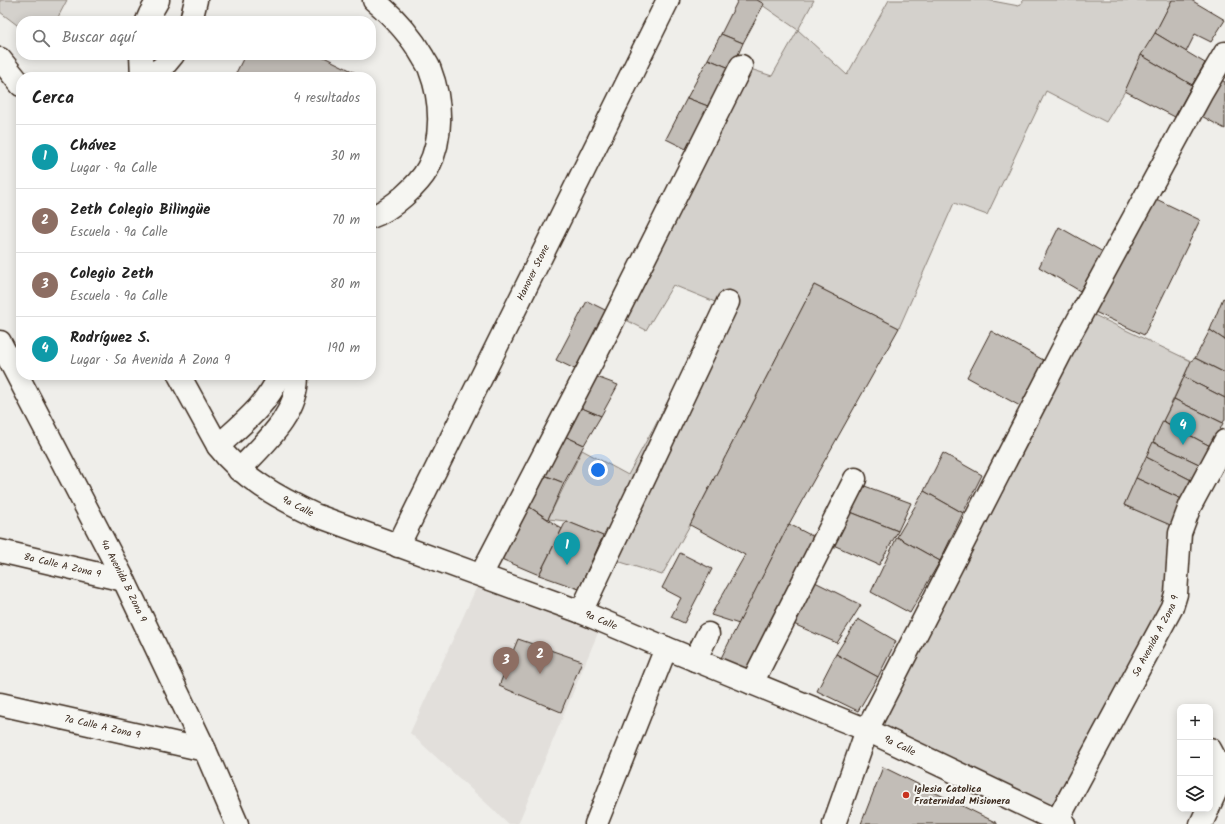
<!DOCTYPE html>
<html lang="es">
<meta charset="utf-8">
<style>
:root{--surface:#fff;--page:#f2f2f2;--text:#222;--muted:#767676;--line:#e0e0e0;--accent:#db2777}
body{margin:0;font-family:Kalam,sans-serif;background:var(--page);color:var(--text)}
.controls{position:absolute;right:12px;bottom:12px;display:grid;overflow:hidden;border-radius:8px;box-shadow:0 2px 10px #0003}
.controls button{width:36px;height:36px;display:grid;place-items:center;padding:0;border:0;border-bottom:1px solid var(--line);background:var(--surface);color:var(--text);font:20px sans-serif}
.you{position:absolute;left:598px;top:470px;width:14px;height:14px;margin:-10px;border:3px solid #fff;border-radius:50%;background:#1a73e8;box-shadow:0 0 0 6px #1a73e833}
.badge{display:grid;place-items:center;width:26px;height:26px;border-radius:50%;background:var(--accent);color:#fff;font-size:13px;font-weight:700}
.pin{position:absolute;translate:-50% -33px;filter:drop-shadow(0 1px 2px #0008)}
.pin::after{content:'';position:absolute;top:21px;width:14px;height:12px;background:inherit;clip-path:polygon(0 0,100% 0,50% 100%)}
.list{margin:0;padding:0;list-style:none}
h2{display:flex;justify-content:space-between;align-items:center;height:52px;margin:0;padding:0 16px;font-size:17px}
h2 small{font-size:13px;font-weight:400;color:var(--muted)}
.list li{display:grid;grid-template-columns:26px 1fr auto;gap:12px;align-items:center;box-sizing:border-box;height:64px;padding:0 16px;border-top:1px solid var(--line)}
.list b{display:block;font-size:15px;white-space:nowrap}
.list p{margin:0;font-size:13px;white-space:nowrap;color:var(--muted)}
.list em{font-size:13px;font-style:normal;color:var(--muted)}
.icon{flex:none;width:22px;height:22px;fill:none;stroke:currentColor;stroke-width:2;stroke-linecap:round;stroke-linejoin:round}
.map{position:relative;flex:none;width:1225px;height:824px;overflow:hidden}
.search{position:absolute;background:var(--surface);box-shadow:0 2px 10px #0003;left:16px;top:16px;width:360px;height:44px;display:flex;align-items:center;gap:10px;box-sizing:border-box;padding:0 14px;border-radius:16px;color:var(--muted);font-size:15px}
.panel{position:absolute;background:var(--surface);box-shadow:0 2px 10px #0003;left:16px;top:72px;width:360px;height:308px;border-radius:16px}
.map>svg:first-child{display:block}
</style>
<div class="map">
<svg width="1225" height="824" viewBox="0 0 1225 824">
<rect width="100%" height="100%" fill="#efeeea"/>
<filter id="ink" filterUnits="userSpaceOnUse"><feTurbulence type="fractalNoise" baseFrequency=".025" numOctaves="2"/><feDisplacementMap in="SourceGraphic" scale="8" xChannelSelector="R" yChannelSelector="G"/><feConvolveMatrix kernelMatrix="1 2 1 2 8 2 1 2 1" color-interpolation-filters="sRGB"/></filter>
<g filter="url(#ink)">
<polygon fill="#e2dfdb" points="479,582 600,628 518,824 509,824 410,733"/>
<g fill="#d4d1cc" stroke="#887e75">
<polygon points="0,0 67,0 56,21 21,21 21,28 0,12"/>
<polygon points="755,0 814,0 798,30 847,75 889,0 987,0 1019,6 1024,0 1172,0 1125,91 1106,122 1046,91 987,215 954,203 899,328 814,285 690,525 662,575 595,554 603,536 566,521 548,519 582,450 628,475 720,304 673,285 646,330 616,315 741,66 772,76 798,30"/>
<polygon points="1090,313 1191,361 1124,505 1175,527 1170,600 1056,809 876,727"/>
</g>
<g fill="#c2bdb7" stroke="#3b2a1e">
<polygon points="738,0 757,0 764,4 743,43 721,34"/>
<polygon points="1172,0 1191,0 1225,20 1211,42 1195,34 1186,52 1155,33"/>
<polygon points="1155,33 1205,63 1192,85 1141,55"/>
<polygon points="721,34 743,43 732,69 708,59"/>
<polygon points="245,55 320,55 364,77 234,77"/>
<polygon points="1141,55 1192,85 1175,117 1125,91"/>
<polygon points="708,59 732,69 713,108 687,98"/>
<polygon points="1218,78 1225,82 1225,129 1198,114"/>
<polygon points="687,98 713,108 688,150 666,139"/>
<polygon points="1152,197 1200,220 1144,335 1095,312"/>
<polygon points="1059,227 1103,252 1080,291 1039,267"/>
<polygon points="814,285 899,328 789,524 739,624 711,615 745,555 690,525"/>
<polygon points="1223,298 1225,299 1225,340 1210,330"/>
<polygon points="587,301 611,313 583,373 556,360"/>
<polygon points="1210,330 1225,340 1225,373 1195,358"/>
<polygon points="991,331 1045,361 1020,406 967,377"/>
<polygon points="1195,358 1225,373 1225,398 1184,377 1191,361"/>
<polygon points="594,376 618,385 601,416 577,406"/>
<polygon points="1184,377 1225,398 1225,419 1223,423 1174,399"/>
<polygon points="1174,399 1223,423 1212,447 1163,421"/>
<polygon points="577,406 601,416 584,445 560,434"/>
<polygon points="1163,421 1212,447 1203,466 1153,442"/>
<polygon points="560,434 584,445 564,483 539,473"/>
<polygon points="1153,442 1203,466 1195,482 1146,457"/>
<polygon points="943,453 982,475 963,513 924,491"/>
<polygon points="1146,457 1195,482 1186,501 1136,478"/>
<polygon points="539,473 564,483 548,519 525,504"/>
<polygon points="1136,478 1186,501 1175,527 1124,505"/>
<polygon points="862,485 911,503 898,531 848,511"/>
<polygon points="924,491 963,513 940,561 897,537"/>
<polygon points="525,504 562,529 539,575 499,558"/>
<polygon points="848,511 898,531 879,565 831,544"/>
<polygon points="566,521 603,536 579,589 539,575"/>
<polygon points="789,524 818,539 751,672 720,660"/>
<polygon points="897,537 940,561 910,613 871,592"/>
<polygon points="680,553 712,569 684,623 671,617 681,598 662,588"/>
<polygon points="811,580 861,605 837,643 789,622"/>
<polygon points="858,619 896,641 878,677 836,654"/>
<polygon points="518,639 582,661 561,712 499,686"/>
<polygon points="836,654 878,677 858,711 817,691"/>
<polygon points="883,767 997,823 997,824 861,824"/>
</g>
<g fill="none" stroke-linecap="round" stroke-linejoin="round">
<defs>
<g id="minor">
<polyline points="147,21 150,14 158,0"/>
<polyline points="191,21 196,0"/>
<polyline points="141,55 142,77"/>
<polyline points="0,59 21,85"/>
<polyline points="149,77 163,67 173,55"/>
<path d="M 371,217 C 383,213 395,204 404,196 C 413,188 422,179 428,168 C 443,139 442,101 430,70 C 429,66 425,61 423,57 C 410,34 394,17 374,0"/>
<path id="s1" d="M 0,342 L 124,580 L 205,750 L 237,824"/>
<path id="s2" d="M 179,375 L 218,446 C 242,478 279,498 315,515 L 581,612 L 666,648 L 867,730 L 1064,824"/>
<path d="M 218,446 C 242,424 266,406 280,375"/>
<path d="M 239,470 C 265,443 298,415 298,375"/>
<path id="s3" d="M 398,546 L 668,0"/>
<path id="s4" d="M 0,551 L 124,580"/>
<polyline points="481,575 608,331 741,66"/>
<polyline points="581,612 728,302"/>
<polyline points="695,660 708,634"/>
<polyline points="752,683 855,479"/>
<path id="s5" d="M 0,704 L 205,750"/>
<path d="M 1210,749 C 1225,775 1221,779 1210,804"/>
<path id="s6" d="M 1057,821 L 1172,607 L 1176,594 L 1180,533 L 1190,506 L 1225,441"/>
<polyline points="596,824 666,648"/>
<polyline points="834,824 867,730 1070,335 1201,94 1225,53"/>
<polyline points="1201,824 1208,809"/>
</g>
</defs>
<use href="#minor" stroke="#3b2a1e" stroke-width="25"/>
<use href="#minor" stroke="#f6f6f2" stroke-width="22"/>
</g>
</g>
<circle fill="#c8321e" stroke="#f6f6f2" stroke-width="1.5" cx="906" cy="795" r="4"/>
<g text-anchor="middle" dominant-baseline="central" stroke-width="4" stroke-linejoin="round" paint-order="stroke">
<g font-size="10" fill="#3b2a1e" stroke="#f6f6f2">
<text stroke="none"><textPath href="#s3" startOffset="305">Hanover Stone</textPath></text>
<text stroke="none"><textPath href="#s2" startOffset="182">9a Calle</textPath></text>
<text stroke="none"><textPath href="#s4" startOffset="64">8a Calle A Zona 9</textPath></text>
<text stroke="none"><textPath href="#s1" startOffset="269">4a Avenida B Zona 9</textPath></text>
<text stroke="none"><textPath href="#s2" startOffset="506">9a Calle</textPath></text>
<text stroke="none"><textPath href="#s6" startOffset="210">5a Avenida A Zona 9</textPath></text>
<text stroke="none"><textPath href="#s5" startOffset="105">7a Calle A Zona 9</textPath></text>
<text stroke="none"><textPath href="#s2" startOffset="830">9a Calle</textPath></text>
</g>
<g font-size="10" font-weight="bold" fill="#3b2a1e" stroke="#f6f6f2" text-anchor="start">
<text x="914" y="789">Iglesia Catolica<tspan x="914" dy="12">Fraternidad Misionera</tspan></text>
</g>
</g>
</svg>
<div class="controls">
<button>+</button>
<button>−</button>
<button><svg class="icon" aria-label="layers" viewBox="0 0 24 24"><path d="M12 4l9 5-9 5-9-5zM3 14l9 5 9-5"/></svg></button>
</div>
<div class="you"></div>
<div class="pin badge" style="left:567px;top:565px;background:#0f9aa8">1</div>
<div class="pin badge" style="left:540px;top:674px;background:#8d6e63">2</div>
<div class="pin badge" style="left:506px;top:680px;background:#8d6e63">3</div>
<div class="pin badge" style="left:1183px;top:445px;background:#0f9aa8">4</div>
<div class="search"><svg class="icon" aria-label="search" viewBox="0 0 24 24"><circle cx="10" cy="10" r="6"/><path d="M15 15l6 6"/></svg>Buscar aquí</div>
<section class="panel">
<h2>Cerca<small>4 resultados</small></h2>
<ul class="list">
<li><span class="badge" style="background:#0f9aa8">1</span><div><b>Chávez</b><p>Lugar · 9a Calle</p></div><em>30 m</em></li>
<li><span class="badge" style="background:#8d6e63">2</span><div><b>Zeth Colegio Bilingüe</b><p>Escuela · 9a Calle</p></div><em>70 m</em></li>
<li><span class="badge" style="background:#8d6e63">3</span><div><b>Colegio Zeth</b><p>Escuela · 9a Calle</p></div><em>80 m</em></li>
<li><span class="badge" style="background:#0f9aa8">4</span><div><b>Rodríguez S.</b><p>Lugar · 5a Avenida A Zona 9</p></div><em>190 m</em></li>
</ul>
</section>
</div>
